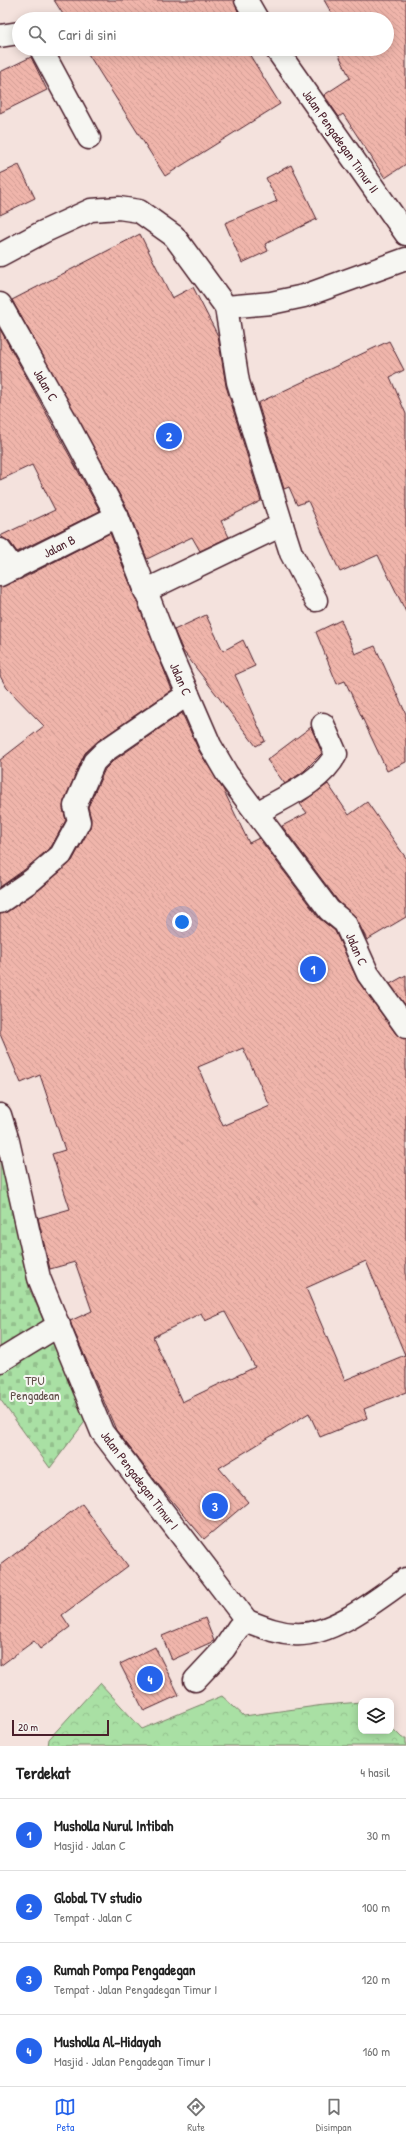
<!DOCTYPE html>
<html lang="id">
<meta charset="utf-8">
<style>
:root{--surface:#fff;--page:#f6f6f6;--text:#222;--muted:#767676;--line:#e0e0e0;--accent:#2563eb}
body{margin:0;font-family:"Patrick Hand",sans-serif;background:var(--page);color:var(--text)}
.controls{position:absolute;right:12px;bottom:12px;display:grid;overflow:hidden;border-radius:8px;box-shadow:0 2px 10px #0003}
.controls button{width:36px;height:36px;display:grid;place-items:center;padding:0;border:0;border-bottom:1px solid var(--line);background:var(--surface);color:var(--text);font:20px sans-serif}
.scale{position:absolute;left:12px;bottom:10px;width:97px;box-sizing:border-box;padding-left:4px;border:2px solid #4a1f2b;border-top:0;font-size:11px;line-height:14px;white-space:nowrap;color:#4a1f2b;-webkit-text-stroke:3px #f6f6f2;paint-order:stroke}
.you{position:absolute;left:182px;top:922px;width:14px;height:14px;margin:-10px;border:3px solid #fff;border-radius:50%;background:#1a73e8;box-shadow:0 0 0 6px #1a73e833}
.badge{display:grid;place-items:center;width:26px;height:26px;border-radius:50%;background:var(--accent);color:#fff;font-size:13px;font-weight:700}
.pin{position:absolute;translate:-50% -50%;border:2px solid #fff;box-shadow:0 1px 4px #0006}
.list{margin:0;padding:0;list-style:none}
h2{display:flex;justify-content:space-between;align-items:center;height:52px;margin:0;padding:0 16px;font-size:17px}
h2 small{font-size:13px;font-weight:400;color:var(--muted)}
.list li{display:grid;grid-template-columns:26px 1fr auto;gap:12px;align-items:center;box-sizing:border-box;height:72px;padding:0 16px;border-top:1px solid var(--line)}
.list b{display:block;font-size:15px;white-space:nowrap}
.list p{margin:0;font-size:13px;white-space:nowrap;color:var(--muted)}
.list em{font-size:13px;font-style:normal;color:var(--muted)}
.icon{flex:none;width:22px;height:22px;fill:none;stroke:currentColor;stroke-width:2;stroke-linecap:round;stroke-linejoin:round}
.map{position:relative;flex:none;width:406px;height:1746px;overflow:hidden}
.search{position:absolute;background:var(--surface);box-shadow:0 2px 10px #0003;left:12px;right:12px;top:12px;height:44px;display:flex;align-items:center;gap:10px;box-sizing:border-box;padding:0 14px;border-radius:22px;color:var(--muted);font-size:15px}
.sheet{height:340px;background:var(--surface)}
nav{display:flex;justify-content:space-around;align-items:center;box-sizing:border-box;height:56px;border-top:1px solid var(--line);background:var(--surface);font-size:11px;color:var(--muted)}
nav a{display:grid;justify-items:center;gap:2px}
nav .on{color:var(--accent)}
.map>svg:first-child{display:block}
</style>
<div class="map">
<svg width="406" height="1746" viewBox="0 0 406 1746">
<defs>
<pattern id="forest-crowns" width="20" height="18" patternUnits="userSpaceOnUse"><rect width="20" height="18" fill="#a9e0a4"/><path d="M2 6a3 3 0 1 1 6 0M12 15a3 3 0 1 1 6 0" fill="none" stroke="#93c08d"/></pattern>
<pattern id="cemetery-stones" width="16" height="16" patternUnits="userSpaceOnUse"><rect width="16" height="16" fill="#a9e0a4"/><path d="M2 7V4a2 2 0 0 1 4 0v3zM10 15v-3a2 2 0 0 1 4 0v3z" fill="#93c08d"/></pattern>
<pattern id="building-back-hatch" width="6" height="6" patternUnits="userSpaceOnUse"><rect width="6" height="6" fill="#f0b5ab"/><path d="M-1 5l2 2M0 0l6 6M5-1l2 2" fill="none" stroke="#cf9b93"/></pattern>
</defs>
<rect width="100%" height="100%" fill="#f4e2dd"/>
<filter id="ink" filterUnits="userSpaceOnUse"><feTurbulence type="fractalNoise" baseFrequency=".025" numOctaves="2"/><feDisplacementMap in="SourceGraphic" scale="8" xChannelSelector="R" yChannelSelector="G"/><feConvolveMatrix kernelMatrix="1 2 1 2 8 2 1 2 1" color-interpolation-filters="sRGB"/></filter>
<g filter="url(#ink)">
<polygon fill="url(#forest-crowns)" stroke="#7a8068" points="100,1683 142,1729 222,1696 244,1716 324,1705 361,1702 361,1731 391,1731 391,1727 402,1738 406,1738 406,1746 48,1746 49,1739"/>
<polygon fill="url(#cemetery-stones)" stroke="#7a8068" points="0,1149 29,1288 87,1419 50,1468 0,1399"/>
<g fill="url(#building-back-hatch)" stroke="#4a1f2b" fill-rule="evenodd">
<polygon points="54,0 234,0 239,14 230,19 66,19"/>
<polygon points="324,0 406,0 406,164 385,178 343,114 339,117 324,95 350,78 338,53 347,49 387,49 387,19 335,19"/>
<polygon points="85,49 246,49 280,104 165,176"/>
<polygon points="31,57 47,90 0,113 0,72"/>
<polygon points="19,165 35,198 0,215 0,174"/>
<polygon points="291,165 317,219 265,244 268,251 242,263 225,223 277,201 266,178"/>
<polygon points="140,234 172,298 193,287 218,336 226,386 261,501 221,521 229,537 200,551 192,537 147,559 128,510 12,300"/>
<polygon points="0,329 100,511 17,552 10,542 0,536 55,510 32,465 0,480"/>
<polygon points="389,341 404,370 390,377 406,414 406,612 378,555 340,572 308,501 297,505 289,487 284,489 258,403"/>
<polygon points="110,533 172,690 98,741 85,753 64,801 63,809 66,820 51,847 24,870 0,887 0,760 44,726 7,688 0,676 0,587 21,579"/>
<polygon points="206,615 223,651 243,640 255,666 235,675 265,741 256,746 183,651 174,630"/>
<polygon points="341,620 355,654 375,646 406,714 406,762 387,771 345,681 337,684 316,632"/>
<path d="M 182,713 L 199,751 L 223,789 L 249,843 L 259,838 L 319,918 L 335,931 L 358,981 L 396,1034 L 406,1039 L 406,1392 L 364,1409 L 367,1418 L 320,1437 L 309,1413 L 219,1468 L 248,1502 L 204,1539 L 161,1488 L 116,1430 L 71,1324 L 70,1321 L 92,1311 L 75,1262 L 50,1269 L 38,1218 L 70,1209 L 52,1154 L 65,1150 L 40,1075 L 21,1083 L 0,1034 L 0,914 L 7,912 L 39,890 L 72,861 L 90,828 L 91,819 L 88,807 L 105,769 L 113,761 ZM 243,1048 L 270,1106 L 223,1126 L 198,1067 ZM 366,1261 L 405,1355 L 345,1380 L 306,1288 ZM 225,1312 L 255,1367 L 182,1402 L 153,1337 L 201,1313 L 205,1321 Z"/>
<polygon points="311,727 322,753 304,771 285,784 267,760"/>
<polygon points="328,784 349,815 367,802 406,858 406,917 367,940 356,918 338,901 282,826 307,813 300,804"/>
<polygon points="406,975 406,1006 390,984"/>
<polygon points="82,1504 128,1566 62,1615 70,1627 40,1649 34,1641 0,1666 0,1565"/>
<polygon points="205,1618 214,1641 172,1660 162,1636"/>
<polygon points="155,1647 179,1695 144,1711 120,1664"/>
</g>
<g fill="none" stroke-linecap="round" stroke-linejoin="round">
<defs>
<g id="minor">
<polyline points="246,0 257,19"/>
<polyline points="0,36 19,33"/>
<polyline points="41,49 89,138"/>
<polyline points="276,49 406,234"/>
<polyline points="0,255 43,232 91,210 119,208 139,211 174,236 226,307 271,303 304,296 406,259"/>
<polyline points="0,304 65,419 117,516 168,648 210,745 227,774 329,910 345,923 368,974 406,1027"/>
<polyline points="226,307 238,382 282,525"/>
<polyline points="0,550 14,569"/>
<polyline points="0,575 117,516"/>
<polyline points="145,591 282,525 291,553 316,600"/>
<path d="M 257,813 C 284,797 321,783 336,754 L 323,724"/>
<polyline points="0,902 32,880 61,855 79,822 75,806 94,762 105,751 188,694"/>
<path d="M 0,1115 L 8,1141 L 39,1278 L 102,1432 L 247,1621 C 263,1627 277,1633 294,1634 C 331,1637 378,1599 406,1579"/>
<polyline points="0,1361 59,1325"/>
<polyline points="195,1680 224,1649 238,1628 247,1621"/>
</g>
</defs>
<use href="#minor" stroke="#4a1f2b" stroke-width="25"/>
<use href="#minor" stroke="#f6f6f2" stroke-width="22"/>
</g>
</g>
<g text-anchor="middle" dominant-baseline="central" stroke-width="4" stroke-linejoin="round" paint-order="stroke">
<g font-size="13" fill="#4a1f2b" stroke="#f6f6f2">
<text transform="translate(341 141) rotate(55)">Jalan Pengadegan Timur II</text>
<text transform="translate(46 385) rotate(60)">Jalan C</text>
<text transform="translate(59 546) rotate(-27)">Jalan B</text>
<text transform="translate(181 679) rotate(66)">Jalan C</text>
<text transform="translate(357 949) rotate(66)">Jalan C</text>
<text transform="translate(140 1480) rotate(53)">Jalan Pengadegan Timur I</text>
</g>
<g font-size="13" fill="#624f49" stroke="#f6f6f2">
<text x="35" y="1380">TPU<tspan x="35" dy="15">Pengadean</tspan></text>
</g>
</g>
</svg>
<div class="controls">
<button><svg class="icon" aria-label="layers" viewBox="0 0 24 24"><path d="M12 4l9 5-9 5-9-5zM3 14l9 5 9-5"/></svg></button>
</div>
<div class="scale">20 m</div>
<div class="you"></div>
<div class="pin badge" style="left:313px;top:969px">1</div>
<div class="pin badge" style="left:169px;top:436px">2</div>
<div class="pin badge" style="left:215px;top:1506px">3</div>
<div class="pin badge" style="left:150px;top:1679px">4</div>
<div class="search"><svg class="icon" aria-label="search" viewBox="0 0 24 24"><circle cx="10" cy="10" r="6"/><path d="M15 15l6 6"/></svg>Cari di sini</div>
</div>
<section class="sheet">
<h2>Terdekat<small>4 hasil</small></h2>
<ul class="list">
<li><span class="badge">1</span><div><b>Musholla Nurul Intibah</b><p>Masjid · Jalan C</p></div><em>30 m</em></li>
<li><span class="badge">2</span><div><b>Global TV studio</b><p>Tempat · Jalan C</p></div><em>100 m</em></li>
<li><span class="badge">3</span><div><b>Rumah Pompa Pengadegan</b><p>Tempat · Jalan Pengadegan Timur I</p></div><em>120 m</em></li>
<li><span class="badge">4</span><div><b>Musholla Al-Hidayah</b><p>Masjid · Jalan Pengadegan Timur I</p></div><em>160 m</em></li>
</ul>
</section>
<nav>
<a class="on"><svg class="icon" aria-label="map" viewBox="0 0 24 24"><path d="M3 6l6-2 6 2 6-2v14l-6 2-6-2-6 2zM9 4v14M15 6v14"/></svg>Peta</a>
<a><svg class="icon" aria-label="directions" viewBox="0 0 24 24"><path d="M12 3l9 9-9 9-9-9zM9 14v-3h6M13 9l2 2-2 2"/></svg>Rute</a>
<a><svg class="icon" aria-label="saved" viewBox="0 0 24 24"><path d="M7 4h10v16l-5-4-5 4z"/></svg>Disimpan</a>
</nav>
